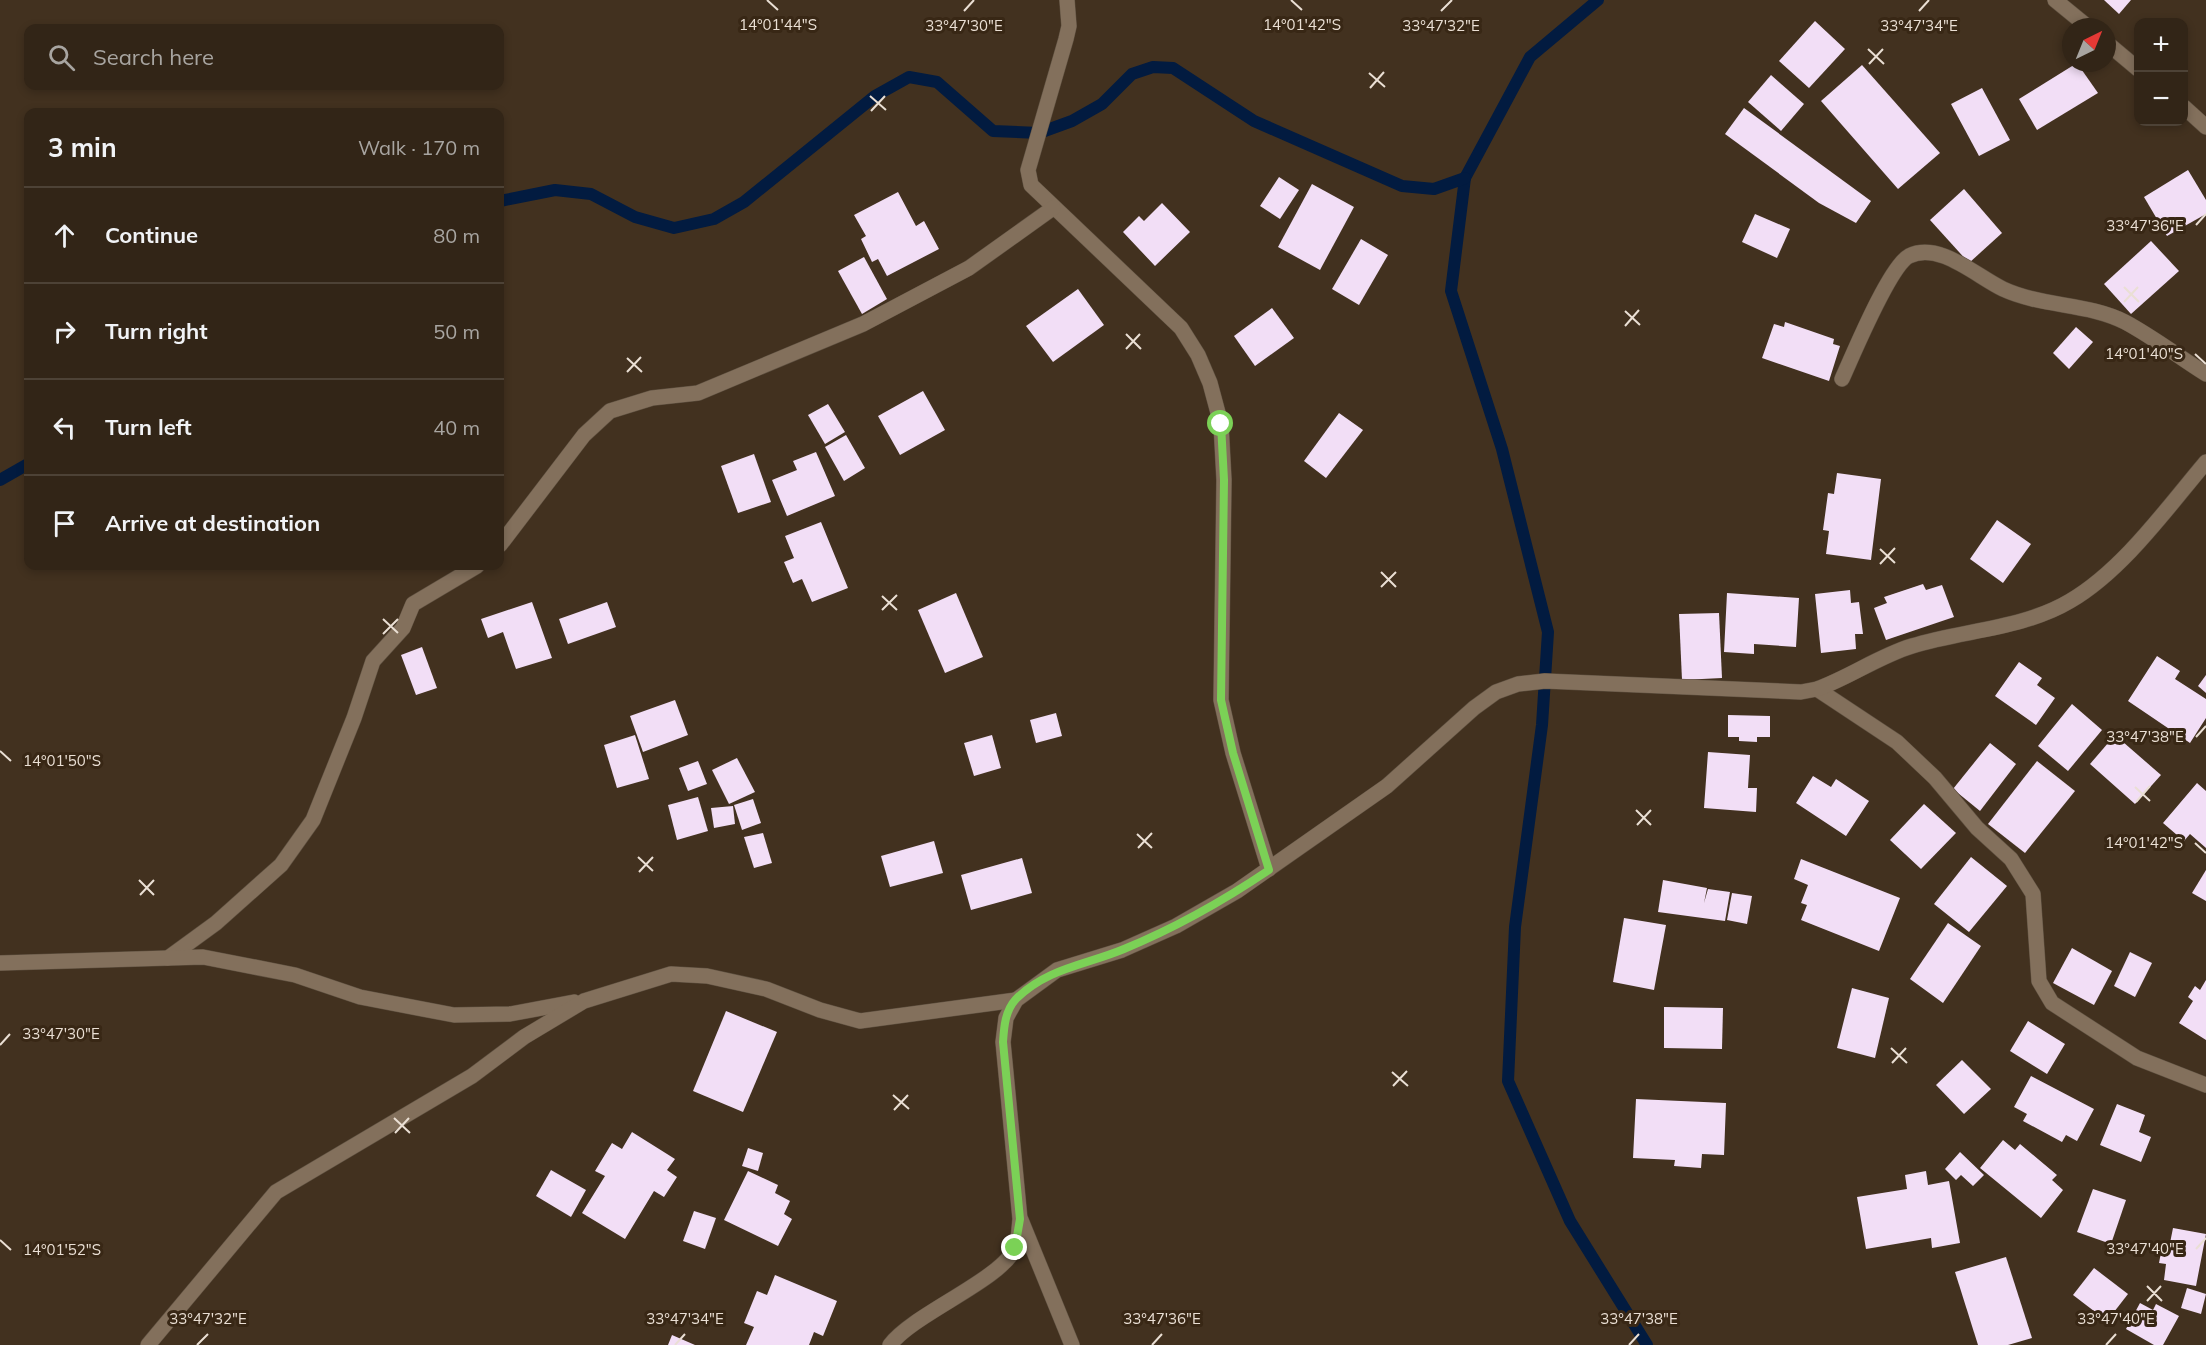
<!DOCTYPE html>
<meta charset="utf-8">
<style>
:root{--surface:#322517;--page:#3d3124;--text:#f1f3f6;--muted:#a8a5a1;--line:#4d4236}
body{margin:0;font-family:Mulish,sans-serif;background:var(--page);color:var(--text)}
.controls{position:absolute;right:18px;top:18px;display:grid;overflow:hidden;border-radius:12px;box-shadow:0 3px 9px #0003}
.controls button{width:54px;height:54px;display:grid;place-items:center;padding:0;border:0;border-bottom:2px solid var(--line);background:var(--surface);color:var(--text);font:30px sans-serif}
.compass{position:absolute;left:2062px;top:18px;width:54px;height:54px;border-radius:50%;background:var(--surface);box-shadow:0 3px 9px #0003;rotate:43deg}
.stop{position:absolute;width:18px;height:18px;margin:-14px;border:4px solid #7bd156;border-radius:50%;background:#fff}
.stop.end{background:#7bd156;border-color:#fff;box-shadow:0 2px 6px #0008}
.list{margin:0;padding:0;list-style:none}
h2{display:flex;justify-content:space-between;align-items:center;height:78px;margin:0;padding:0 24px;font-size:26px}
h2 small{font-size:20px;font-weight:400;color:var(--muted)}
.list li{display:grid;grid-template-columns:39px 1fr auto;gap:18px;align-items:center;box-sizing:border-box;height:96px;padding:0 24px;border-top:2px solid var(--line)}
.list b{display:block;font-size:22px;white-space:nowrap}
.list em{font-size:20px;font-style:normal;color:var(--muted)}
.icon{flex:none;width:33px;height:33px;fill:none;stroke:currentColor;stroke-width:2;stroke-linecap:round;stroke-linejoin:round}
.map{position:relative;flex:none;width:2206px;height:1345px;overflow:hidden}
.search{position:absolute;background:var(--surface);box-shadow:0 3px 9px #0003;left:24px;top:24px;width:480px;height:66px;display:flex;align-items:center;gap:15px;box-sizing:border-box;padding:0 21px;border-radius:12px;color:var(--muted);font-size:22px}
.panel{position:absolute;background:var(--surface);box-shadow:0 3px 9px #0003;left:24px;top:108px;width:480px;height:462px;border-radius:12px}
.map>svg:first-child{display:block}
</style>
<div class="map">
<svg width="2206" height="1345" viewBox="0 0 2206 1345">
<rect width="100%" height="100%" fill="#42311f"/>
<g fill="none" stroke-linecap="round" stroke-linejoin="round">
<g stroke="#021b40" stroke-width="12">
<polyline points="1598,0 1530,57 1465,178 1451,291 1502,449 1548,632 1542,725 1515,927 1508,1081 1570,1221 1647,1345"/>
<polyline points="500,201 555,190 591,194 635,217 674,228 714,219 744,202 875,96 909,77 937,82 993,131 1039,133 1072,121 1102,104 1132,74 1153,67 1173,68 1254,121 1402,186 1434,189 1465,178"/>
<polyline points="0,480 28,464"/>
</g>
</g>
<g fill="#f2def6">
<polygon points="2104,0 2131,0 2119,14"/>
<polygon points="1815,21 1845,49 1809,88 1779,61"/>
<polygon points="2077,63 2098,93 2037,130 2019,99"/>
<polygon points="1862,65 1940,153 1898,189 1821,101"/>
<polygon points="1771,75 1804,104 1781,131 1748,102"/>
<polygon points="1982,88 2010,140 1979,156 1951,104"/>
<polygon points="1744,108 1871,201 1856,223 1819,203 1725,134"/>
<polygon points="2188,170 2206,200 2206,214 2167,236 2144,197"/>
<polygon points="1279,177 1299,190 1280,219 1260,206"/>
<polygon points="1312,184 1354,207 1320,270 1278,247"/>
<polygon points="1964,189 2002,233 1969,263 1930,220"/>
<polygon points="898,192 916,226 924,221 939,249 887,276 878,259 872,262 861,239 866,236 854,215"/>
<polygon points="1162,203 1190,232 1155,266 1123,232 1139,216 1144,221"/>
<polygon points="1755,214 1790,229 1777,258 1742,242"/>
<polygon points="1361,239 1388,255 1359,305 1332,289"/>
<polygon points="2151,241 2179,271 2131,314 2104,284"/>
<polygon points="864,257 887,299 862,314 838,271"/>
<polygon points="1078,289 1104,325 1053,362 1026,326"/>
<polygon points="1272,308 1294,338 1255,366 1234,336"/>
<polygon points="1785,322 1834,339 1833,344 1840,346 1829,381 1762,358 1774,324 1784,327"/>
<polygon points="2076,327 2093,342 2069,369 2053,353"/>
<polygon points="923,391 945,430 900,455 878,416"/>
<polygon points="828,404 845,432 825,444 808,415"/>
<polygon points="1339,413 1363,430 1326,478 1304,461"/>
<polygon points="846,435 865,468 844,481 825,447"/>
<polygon points="816,452 835,496 787,516 772,480 797,470 793,461"/>
<polygon points="754,454 771,502 738,513 721,466"/>
<polygon points="1837,473 1881,479 1871,560 1826,554 1829,531 1823,530 1828,493 1834,494"/>
<polygon points="1997,520 2031,544 2003,583 1970,559"/>
<polygon points="821,522 848,588 812,602 802,579 793,583 784,562 794,558 785,536"/>
<polygon points="1923,584 1926,590 1942,585 1954,617 1886,640 1874,608 1887,603 1884,597"/>
<polygon points="1850,590 1851,603 1859,602 1863,634 1855,634 1856,649 1821,653 1815,594"/>
<polygon points="956,593 983,657 945,673 918,610"/>
<polygon points="1727,593 1799,598 1796,647 1754,644 1754,654 1724,652"/>
<polygon points="532,602 552,658 516,669 503,632 488,638 481,619"/>
<polygon points="607,602 616,627 568,644 559,619"/>
<polygon points="1719,613 1722,678 1682,680 1679,614"/>
<polygon points="422,647 437,688 416,695 401,655"/>
<polygon points="2157,656 2180,671 2175,679 2206,699 2206,718 2190,743 2128,701"/>
<polygon points="2019,662 2042,678 2037,685 2055,698 2036,725 1995,696"/>
<polygon points="2206,675 2206,693 2198,686"/>
<polygon points="675,700 688,735 643,752 630,716"/>
<polygon points="2072,704 2102,730 2068,771 2038,746"/>
<polygon points="1056,713 1062,736 1036,743 1030,720"/>
<polygon points="1728,715 1770,716 1770,737 1757,737 1757,742 1739,741 1739,737 1728,737"/>
<polygon points="635,735 649,779 617,788 604,745"/>
<polygon points="992,735 1001,768 974,776 964,743"/>
<polygon points="2115,735 2161,775 2135,804 2090,764"/>
<polygon points="1990,743 2016,764 1980,811 1953,789"/>
<polygon points="1708,752 1750,755 1748,788 1757,788 1756,812 1704,808"/>
<polygon points="737,758 755,792 729,804 712,770"/>
<polygon points="698,761 707,784 688,791 679,768"/>
<polygon points="2037,761 2075,791 2025,853 1988,824"/>
<polygon points="1813,776 1831,787 1836,779 1869,801 1846,836 1796,803"/>
<polygon points="2197,783 2206,791 2206,848 2190,834 2184,841 2163,823"/>
<polygon points="698,797 708,831 677,840 668,805"/>
<polygon points="753,799 761,823 742,830 734,805"/>
<polygon points="1924,804 1956,833 1921,869 1890,840"/>
<polygon points="733,806 735,824 714,828 711,808"/>
<polygon points="763,833 772,863 754,868 744,837"/>
<polygon points="934,841 943,873 890,887 881,856"/>
<polygon points="1971,857 2007,886 1969,932 1934,904"/>
<polygon points="1022,858 1032,893 971,910 961,875"/>
<polygon points="1801,859 1900,898 1879,951 1801,920 1807,905 1801,903 1808,885 1794,879"/>
<polygon points="2206,870 2206,901 2192,893"/>
<polygon points="1663,880 1707,888 1704,903 1708,889 1730,892 1725,921 1658,912"/>
<polygon points="1732,893 1752,896 1747,924 1727,920"/>
<polygon points="1624,918 1666,925 1654,990 1613,982"/>
<polygon points="1948,923 1981,946 1943,1003 1910,979"/>
<polygon points="2072,948 2112,971 2094,1005 2053,983"/>
<polygon points="2130,952 2152,963 2135,997 2114,986"/>
<polygon points="2206,980 2206,1040 2179,1023 2193,1001 2188,997 2195,986 2200,990"/>
<polygon points="1852,988 1889,998 1875,1058 1837,1048"/>
<polygon points="1664,1007 1723,1008 1722,1049 1664,1048"/>
<polygon points="726,1011 777,1032 743,1112 693,1091"/>
<polygon points="2028,1021 2065,1044 2047,1074 2010,1051"/>
<polygon points="1962,1060 1991,1089 1964,1114 1936,1085"/>
<polygon points="2031,1076 2094,1109 2077,1141 2066,1135 2062,1142 2023,1121 2027,1114 2014,1107"/>
<polygon points="1636,1099 1726,1103 1724,1155 1702,1154 1701,1168 1674,1166 1675,1160 1633,1158"/>
<polygon points="2117,1104 2145,1115 2139,1132 2151,1137 2141,1162 2100,1145"/>
<polygon points="632,1132 675,1159 667,1170 677,1177 664,1197 654,1191 625,1239 582,1213 605,1176 595,1171 612,1143 622,1149"/>
<polygon points="2003,1140 2015,1150 2020,1144 2057,1175 2052,1180 2063,1190 2041,1218 1980,1168"/>
<polygon points="748,1148 763,1153 758,1171 742,1166"/>
<polygon points="1960,1152 1984,1175 1973,1186 1961,1175 1956,1180 1945,1169"/>
<polygon points="551,1170 586,1190 571,1217 536,1196"/>
<polygon points="748,1171 778,1185 775,1193 790,1201 784,1214 792,1219 778,1246 724,1220"/>
<polygon points="1926,1171 1928,1185 1949,1181 1960,1243 1932,1248 1931,1238 1866,1249 1857,1197 1907,1189 1905,1175"/>
<polygon points="2093,1189 2126,1200 2111,1244 2077,1232"/>
<polygon points="694,1211 716,1218 705,1249 683,1241"/>
<polygon points="2173,1228 2206,1234 2196,1286 2164,1280 2166,1264 2159,1263 2163,1242 2170,1243"/>
<polygon points="2006,1257 2032,1338 2008,1345 1978,1345 1955,1272"/>
<polygon points="2094,1268 2128,1294 2107,1321 2073,1295"/>
<polygon points="775,1275 837,1301 823,1336 814,1332 809,1345 746,1345 754,1327 744,1323 757,1291 767,1295"/>
<polygon points="2187,1288 2206,1294 2201,1314 2181,1308"/>
<polygon points="2140,1303 2153,1310 2156,1304 2179,1316 2163,1345 2154,1345 2126,1329"/>
<polygon points="672,1335 695,1345 668,1345"/>
</g>
<g fill="none" stroke-linecap="round" stroke-linejoin="round">
<defs>
<g id="street">
<polyline points="1067,0 1069,26 1066,39 1028,170 1031,185 1181,328 1198,355 1210,383 1221,424 1224,480 1221,700 1233,753 1269,869"/>
<polyline points="2055,0 2088,27"/>
<polyline points="2107,43 2138,69"/>
<polyline points="2184,107 2206,127"/>
<path d="M 1842,379 C 1853,355 1889,267 1909,256 C 1939,241 1976,276 2003,289 C 2042,307 2088,303 2125,322 C 2153,337 2179,357 2206,374"/>
<polyline points="500,545 584,435 610,411 652,398 698,393 863,324 969,268 1053,208"/>
<polyline points="1817,689 1897,742 1935,778 1977,828 2011,859 2033,894 2039,981 2052,1003 2137,1058 2206,1085"/>
<polyline points="168,958 216,923 281,865 313,820 354,718 373,661 403,628 413,604 477,566"/>
<polyline points="0,963 203,957 295,975 360,997 454,1015 510,1014 574,1002"/>
<polyline points="1021,1220 1072,1345"/>
<polyline points="148,1345 276,1192 472,1076 524,1037 584,1001 671,974 707,976 766,989 820,1010 860,1021 1016,1000"/>
<path d="M 890,1345 C 914,1313 1004,1279 1016,1246 C 1019,1238 1019,1227 1020,1219 L 1003,1042 L 1006,1018 L 1016,1000 L 1057,970 L 1122,950 L 1176,926 L 1237,891 L 1387,786 L 1474,708 L 1496,692 L 1518,684 L 1545,681 L 1801,692 L 1817,689 C 1850,677 1879,656 1912,646 C 1963,630 2023,629 2070,601 C 2123,570 2167,508 2206,462"/>
</g>
</defs>
<use href="#street" stroke="#5e5040" stroke-width="16"/>
<use href="#street" stroke="#83705c" stroke-width="15"/>
</g>
<g fill="none" stroke-linecap="round" stroke-linejoin="round">
<path stroke="#7bd156" stroke-width="8" d="M 1015,1248 L 1020,1219 L 1003,1042 C 1004,1027 1005,1011 1016,999 C 1047,968 1086,965 1124,949 C 1175,928 1223,901 1269,870 L 1233,753 L 1221,700 L 1224,480 L 1221,424"/>
</g>
<path fill="none" stroke="#eadfd4" stroke-width="2" d="M 767,0 L 778,10M 1291,0 L 1302,10M 964,11 L 974,0M 1441,11 L 1452,0M 1919,11 L 1929,0M 1868,49 L 1884,64M 1869,64 L 1883,49M 1369,73 L 1385,87M 1370,88 L 1384,72M 870,96 L 886,110M 871,111 L 885,96M 2196,225 L 2206,214M 2124,287 L 2139,302M 2124,302 L 2138,287M 1625,311 L 1640,325M 1625,326 L 1639,310M 1126,334 L 1141,349M 1126,349 L 1140,334M 2195,354 L 2206,364M 627,358 L 642,372M 627,372 L 641,357M 1880,549 L 1895,563M 1880,564 L 1895,548M 1381,572 L 1396,587M 1381,587 L 1396,572M 882,596 L 897,610M 882,610 L 897,595M 383,619 L 398,633M 383,634 L 398,619M 2196,737 L 2206,726M 0,751 L 11,761M 2135,787 L 2150,801M 2136,802 L 2150,786M 1636,810 L 1651,825M 1637,825 L 1651,810M 1137,834 L 1152,848M 2195,843 L 2206,853M 1138,848 L 1152,833M 638,857 L 653,871M 639,872 L 653,857M 139,880 L 154,895M 140,895 L 154,880M 0,1045 L 10,1034M 1891,1048 L 1907,1063M 1892,1063 L 1906,1048M 1392,1072 L 1408,1086M 1393,1086 L 1407,1071M 893,1095 L 909,1109M 894,1110 L 908,1095M 394,1118 L 410,1133M 395,1133 L 409,1118M 0,1240 L 11,1250M 2196,1249 L 2206,1238M 2147,1286 L 2162,1301M 2147,1301 L 2161,1286M 197,1345 L 208,1334M 675,1345 L 685,1334M 1152,1345 L 1162,1334M 1629,1345 L 1639,1334M 2106,1345 L 2116,1334"/>
<g font-size="15" text-anchor="middle" fill="#eadfd4" stroke="#382715" stroke-width="6" stroke-linejoin="round" paint-order="stroke">
<text x="778" y="30">14°01'44"S</text>
<text x="1302" y="30">14°01'42"S</text>
<text x="1441" y="31">33°47'32"E</text>
<text x="1919" y="31">33°47'34"E</text>
<text x="964" y="31">33°47'30"E</text>
<text x="2145" y="231">33°47'36"E</text>
<text x="2144" y="359">14°01'40"S</text>
<text x="2145" y="742">33°47'38"E</text>
<text x="62" y="766">14°01'50"S</text>
<text x="2144" y="848">14°01'42"S</text>
<text x="61" y="1039">33°47'30"E</text>
<text x="2145" y="1254">33°47'40"E</text>
<text x="62" y="1255">14°01'52"S</text>
<text x="208" y="1324">33°47'32"E</text>
<text x="685" y="1324">33°47'34"E</text>
<text x="1162" y="1324">33°47'36"E</text>
<text x="1639" y="1324">33°47'38"E</text>
<text x="2116" y="1324">33°47'40"E</text>
</g>
</svg>
<div class="controls">
<button>+</button>
<button>−</button>
</div>
<svg class="compass" viewBox="-18 -18 36 36"><path d="M0-13l5 13h-10z" fill="#e53935"/><path d="M0 13l5-13h-10z" fill="#a8a5a1"/></svg>
<div class="stop" style="left:1221px;top:424px"></div>
<div class="stop end" style="left:1015px;top:1248px"></div>
<div class="search"><svg class="icon" aria-label="search" viewBox="0 0 24 24"><circle cx="10" cy="10" r="6"/><path d="M15 15l6 6"/></svg>Search here</div>
<section class="panel">
<h2>3 min<small>Walk · 170 m</small></h2>
<ul class="list">
<li><svg class="icon" aria-label="ahead" viewBox="0 0 24 24"><path d="M12 20V5M6 11l6-6 6 6"/></svg><div><b>Continue</b></div><em>80 m</em></li>
<li><svg class="icon" aria-label="right" viewBox="0 0 24 24"><path d="M7 20v-9h11M14 6l5 5-5 5"/></svg><div><b>Turn right</b></div><em>50 m</em></li>
<li><svg class="icon" aria-label="left" viewBox="0 0 24 24"><path d="M17 20v-9H6M10 6l-5 5 5 5"/></svg><div><b>Turn left</b></div><em>40 m</em></li>
<li><svg class="icon" aria-label="arrive" viewBox="0 0 24 24"><path d="M6 21V4h12l-3 4 3 4H6"/></svg><div><b>Arrive at destination</b></div></li>
</ul>
</section>
</div>
